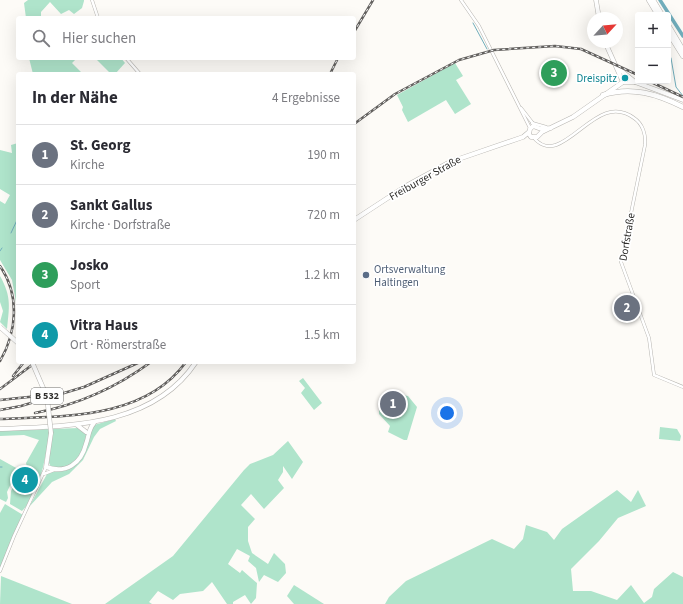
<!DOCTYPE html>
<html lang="de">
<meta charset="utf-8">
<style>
:root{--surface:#fff;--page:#f2f2f3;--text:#2b2b33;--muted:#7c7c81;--line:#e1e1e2;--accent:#785ed8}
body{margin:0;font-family:"Source Sans 3",sans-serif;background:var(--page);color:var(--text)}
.controls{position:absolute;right:12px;top:12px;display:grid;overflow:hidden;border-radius:4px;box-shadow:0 4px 16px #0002}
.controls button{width:36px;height:36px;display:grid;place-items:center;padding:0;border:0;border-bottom:1px solid var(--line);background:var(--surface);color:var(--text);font:20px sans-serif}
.compass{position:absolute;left:587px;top:12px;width:36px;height:36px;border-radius:50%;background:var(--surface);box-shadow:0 4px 16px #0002;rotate:64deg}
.you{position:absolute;left:447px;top:413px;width:14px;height:14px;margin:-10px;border:3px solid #fff;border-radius:50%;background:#1a73e8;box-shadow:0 0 0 6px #1a73e833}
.badge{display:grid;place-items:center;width:26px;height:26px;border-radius:50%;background:var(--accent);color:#fff;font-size:13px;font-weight:700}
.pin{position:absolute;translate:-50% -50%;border:2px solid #fff;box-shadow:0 1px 4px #0006}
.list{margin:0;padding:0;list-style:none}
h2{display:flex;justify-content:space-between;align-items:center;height:52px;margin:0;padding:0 16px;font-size:17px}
h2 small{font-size:13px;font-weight:400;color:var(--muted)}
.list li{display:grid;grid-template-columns:26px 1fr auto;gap:12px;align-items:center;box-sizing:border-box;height:60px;padding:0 16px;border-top:1px solid var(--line)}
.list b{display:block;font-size:15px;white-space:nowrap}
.list p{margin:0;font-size:13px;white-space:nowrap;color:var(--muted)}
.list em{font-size:13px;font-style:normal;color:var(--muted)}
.icon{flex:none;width:22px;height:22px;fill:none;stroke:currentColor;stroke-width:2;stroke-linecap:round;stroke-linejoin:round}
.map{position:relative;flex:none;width:683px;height:604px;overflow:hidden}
.search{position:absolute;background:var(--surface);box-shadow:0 4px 16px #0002;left:16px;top:16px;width:340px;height:44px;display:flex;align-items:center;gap:10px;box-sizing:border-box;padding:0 14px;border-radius:4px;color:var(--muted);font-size:15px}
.panel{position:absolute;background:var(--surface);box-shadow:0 4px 16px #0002;left:16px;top:72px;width:340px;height:292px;border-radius:4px}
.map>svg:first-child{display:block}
</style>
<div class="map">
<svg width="683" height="604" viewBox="0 0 683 604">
<rect width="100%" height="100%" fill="#fdfbf7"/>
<g fill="#afe4cb">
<polygon points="28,0 84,0 84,1 82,8 74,14 69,10 61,14 50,2 41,12 41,18 26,18 24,3"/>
<polygon points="29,58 77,58 72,63 83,74 33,74"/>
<polygon points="95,58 121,58 125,63 115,74 111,74"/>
<polygon points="455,63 463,76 456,80 471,104 455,114 446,100 408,122 402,110 403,107 397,95"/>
<polygon points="18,143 18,314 16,319 16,302 12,280 0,260 0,201 5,204 10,195 0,189 0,150 12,153 11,145"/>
<path d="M 0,276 C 12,297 9,308 7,329 L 0,322 L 3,311 L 0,302 Z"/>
<polygon points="303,378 322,403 314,410 301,393 305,388 299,381"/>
<polygon points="403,395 408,396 417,407 407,440 404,440 388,432 390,426 379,414 379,407 386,400 396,409 399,404 393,399"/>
<path d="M 115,419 L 116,421 L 100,429 L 94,437 L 83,460 L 69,474 L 52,482 L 29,507 L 47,474 C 54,470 61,473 69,469 C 84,462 85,438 94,425 Z"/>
<polygon points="660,427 677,429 681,436 680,441 659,439"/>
<path d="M 79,428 L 86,434 C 86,447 77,468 61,469 C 58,469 54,467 51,467 L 49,463 L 52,429 Z"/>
<path d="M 50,429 C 46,454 41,493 22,511 L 10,504 L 11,491 L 16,481 L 21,483 L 23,482 L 24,489 L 31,492 C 35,485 38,480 36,472 L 27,467 L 26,463 L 39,440 L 24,435 L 0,436 L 0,431 Z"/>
<polygon points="288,441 303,462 292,479 283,466 283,472 278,480 284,488 264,509 251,494 241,505 255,519 248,527 248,541 252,553 268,564 274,553 285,564 286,573 278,582 264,575 259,582 256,568 248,561 250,556 237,549 228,564 240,573 242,570 257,583 256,598 251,604 245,595 233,602 233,604 227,604 212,582 203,591 180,594 173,600 158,591 149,602 152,604 105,604 173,556 244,470 250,464 273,455"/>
<polygon points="0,459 18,469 7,492 8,498 6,502 0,499"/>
<polygon points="617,490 631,502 638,490 646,506 618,518 599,541 571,569 573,591 591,591 617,600 631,585 644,603 652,597 654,589 673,572 683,577 683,604 385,604 389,597 406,581 492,539 514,549 523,539 526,525 547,532 554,540 562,529"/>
<polygon points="5,504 23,515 0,571 0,513"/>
<polygon points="1,576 72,604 0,604"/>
<polygon points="294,585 324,604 294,604 287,596"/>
</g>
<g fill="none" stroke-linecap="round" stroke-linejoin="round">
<g stroke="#71aebc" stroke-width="1">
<polyline points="669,18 670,15"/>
<polyline points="473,23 487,49"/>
<polyline points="671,58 676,87 683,96"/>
<polyline points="11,233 18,218"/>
<polyline points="0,251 2,248"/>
<polyline points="0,467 2,467"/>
</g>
<polyline stroke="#71aebc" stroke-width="3.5" points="660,0 683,36"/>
<defs>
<g id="minor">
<polyline points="92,0 98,18"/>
<polyline points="461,0 479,26 530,128"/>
<polyline points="126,58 140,74"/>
<polyline points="521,108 535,126"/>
<polyline points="532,123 546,127"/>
<path d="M 534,138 C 539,144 547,148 556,145 C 581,136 604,96 634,118 C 643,124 646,135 645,145 L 621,262 L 649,338 L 654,375 L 683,387"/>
<polyline points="44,474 54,470"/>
<polyline points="0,571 14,536 46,467"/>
</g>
<g id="major">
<polyline points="596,0 599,18"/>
<polyline points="605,42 623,82"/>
<polyline points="619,69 635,82"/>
<polyline points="551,128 541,129 533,126 530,129 529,134 531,137 537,137 542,132 573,117 623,82 635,82 683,100"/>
<polyline points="354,220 406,186 450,162 523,137 529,132"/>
<polyline points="77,425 86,432"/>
<path d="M 0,429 C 69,426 153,427 196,362"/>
<path d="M 51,433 L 46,467 C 66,474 81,464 86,444 C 89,436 88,430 94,423"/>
</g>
<g id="highway">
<polyline points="649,0 658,15"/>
<polyline points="653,0 662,15"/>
<polyline points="668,25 683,50"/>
<polyline points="668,32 683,56"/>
<path d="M 603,95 C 632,86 657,94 683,107"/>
</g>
</defs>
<use href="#minor" stroke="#b7b5b1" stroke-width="3.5"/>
<use href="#major" stroke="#b7b5b1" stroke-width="5"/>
<use href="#highway" stroke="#b7b5b1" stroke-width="5.5"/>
<use href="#minor" stroke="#fff" stroke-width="2.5"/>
<use href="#major" stroke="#fff" stroke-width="4"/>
<use href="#highway" stroke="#fff" stroke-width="4.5"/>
<defs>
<g id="rail">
<polyline points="354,32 373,0"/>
<polyline points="330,74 338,58"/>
<polyline points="649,81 683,97"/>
<polyline points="354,124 395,94 459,60 494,50 555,46 581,49 638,75"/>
<path d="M 0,266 C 20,295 17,332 0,361"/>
<polyline points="13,376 24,362"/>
<polyline points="0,389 36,362"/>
<polyline points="0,400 38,396"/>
<polyline points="0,410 21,406 84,387 140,362"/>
<path d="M 35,413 C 77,405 117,387 151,362"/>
<path d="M 0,419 C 63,416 144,420 186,362"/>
</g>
</defs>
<use href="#rail" stroke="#62605e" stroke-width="2.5"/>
<use href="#rail" stroke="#fff" stroke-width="1" stroke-dasharray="3" stroke-linecap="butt"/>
<defs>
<g id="major-bridge">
<polyline points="0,327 18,343"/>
<polyline points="32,362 47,397 51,433"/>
</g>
</defs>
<use href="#major-bridge" stroke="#b7b5b1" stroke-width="5" stroke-linecap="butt"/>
<use href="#major-bridge" stroke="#fff" stroke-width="4"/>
</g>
<circle fill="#0f9aa8" stroke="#fff" stroke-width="1.5" cx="625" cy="78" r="4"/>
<circle fill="#5c6f8a" stroke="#fff" stroke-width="1.5" cx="366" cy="275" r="4"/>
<g text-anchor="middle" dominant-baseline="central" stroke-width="3.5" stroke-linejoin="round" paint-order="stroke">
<rect fill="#fff" stroke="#6d6d6b" stroke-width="1" x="31" y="388" width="32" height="16" rx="3"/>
<g font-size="10" font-weight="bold" fill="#2f2e2c">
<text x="47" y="396">B 532</text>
</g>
<g font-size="11" fill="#0d838f" stroke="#fff" text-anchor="end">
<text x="617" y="78">Dreispitz</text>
</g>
<g font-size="11" fill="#2f2e2c" stroke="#fff">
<text transform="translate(425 178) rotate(-29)">Freiburger Straße</text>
<text transform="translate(627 237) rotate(-80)">Dorfstraße</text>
</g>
<g font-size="11" fill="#4e5e75" stroke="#fff" text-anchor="start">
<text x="374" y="269">Ortsverwaltung<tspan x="374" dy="13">Haltingen</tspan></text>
</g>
</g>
</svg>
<div class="controls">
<button>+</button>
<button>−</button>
</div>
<svg class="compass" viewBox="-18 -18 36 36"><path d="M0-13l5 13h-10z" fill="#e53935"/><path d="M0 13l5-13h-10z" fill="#7c7c81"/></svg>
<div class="you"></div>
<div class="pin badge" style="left:393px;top:404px;background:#6b7280">1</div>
<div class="pin badge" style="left:627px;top:308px;background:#6b7280">2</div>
<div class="pin badge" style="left:554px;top:73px;background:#2e9e5b">3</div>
<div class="pin badge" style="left:25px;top:480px;background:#0f9aa8">4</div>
<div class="search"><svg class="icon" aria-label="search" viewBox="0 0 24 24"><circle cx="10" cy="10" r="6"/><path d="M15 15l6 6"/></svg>Hier suchen</div>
<section class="panel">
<h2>In der Nähe<small>4 Ergebnisse</small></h2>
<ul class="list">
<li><span class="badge" style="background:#6b7280">1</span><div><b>St. Georg</b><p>Kirche</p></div><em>190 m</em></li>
<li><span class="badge" style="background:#6b7280">2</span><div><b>Sankt Gallus</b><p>Kirche · Dorfstraße</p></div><em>720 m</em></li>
<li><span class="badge" style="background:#2e9e5b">3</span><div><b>Josko</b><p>Sport</p></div><em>1.2 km</em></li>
<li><span class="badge" style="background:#0f9aa8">4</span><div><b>Vitra Haus</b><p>Ort · Römerstraße</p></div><em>1.5 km</em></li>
</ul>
</section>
</div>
